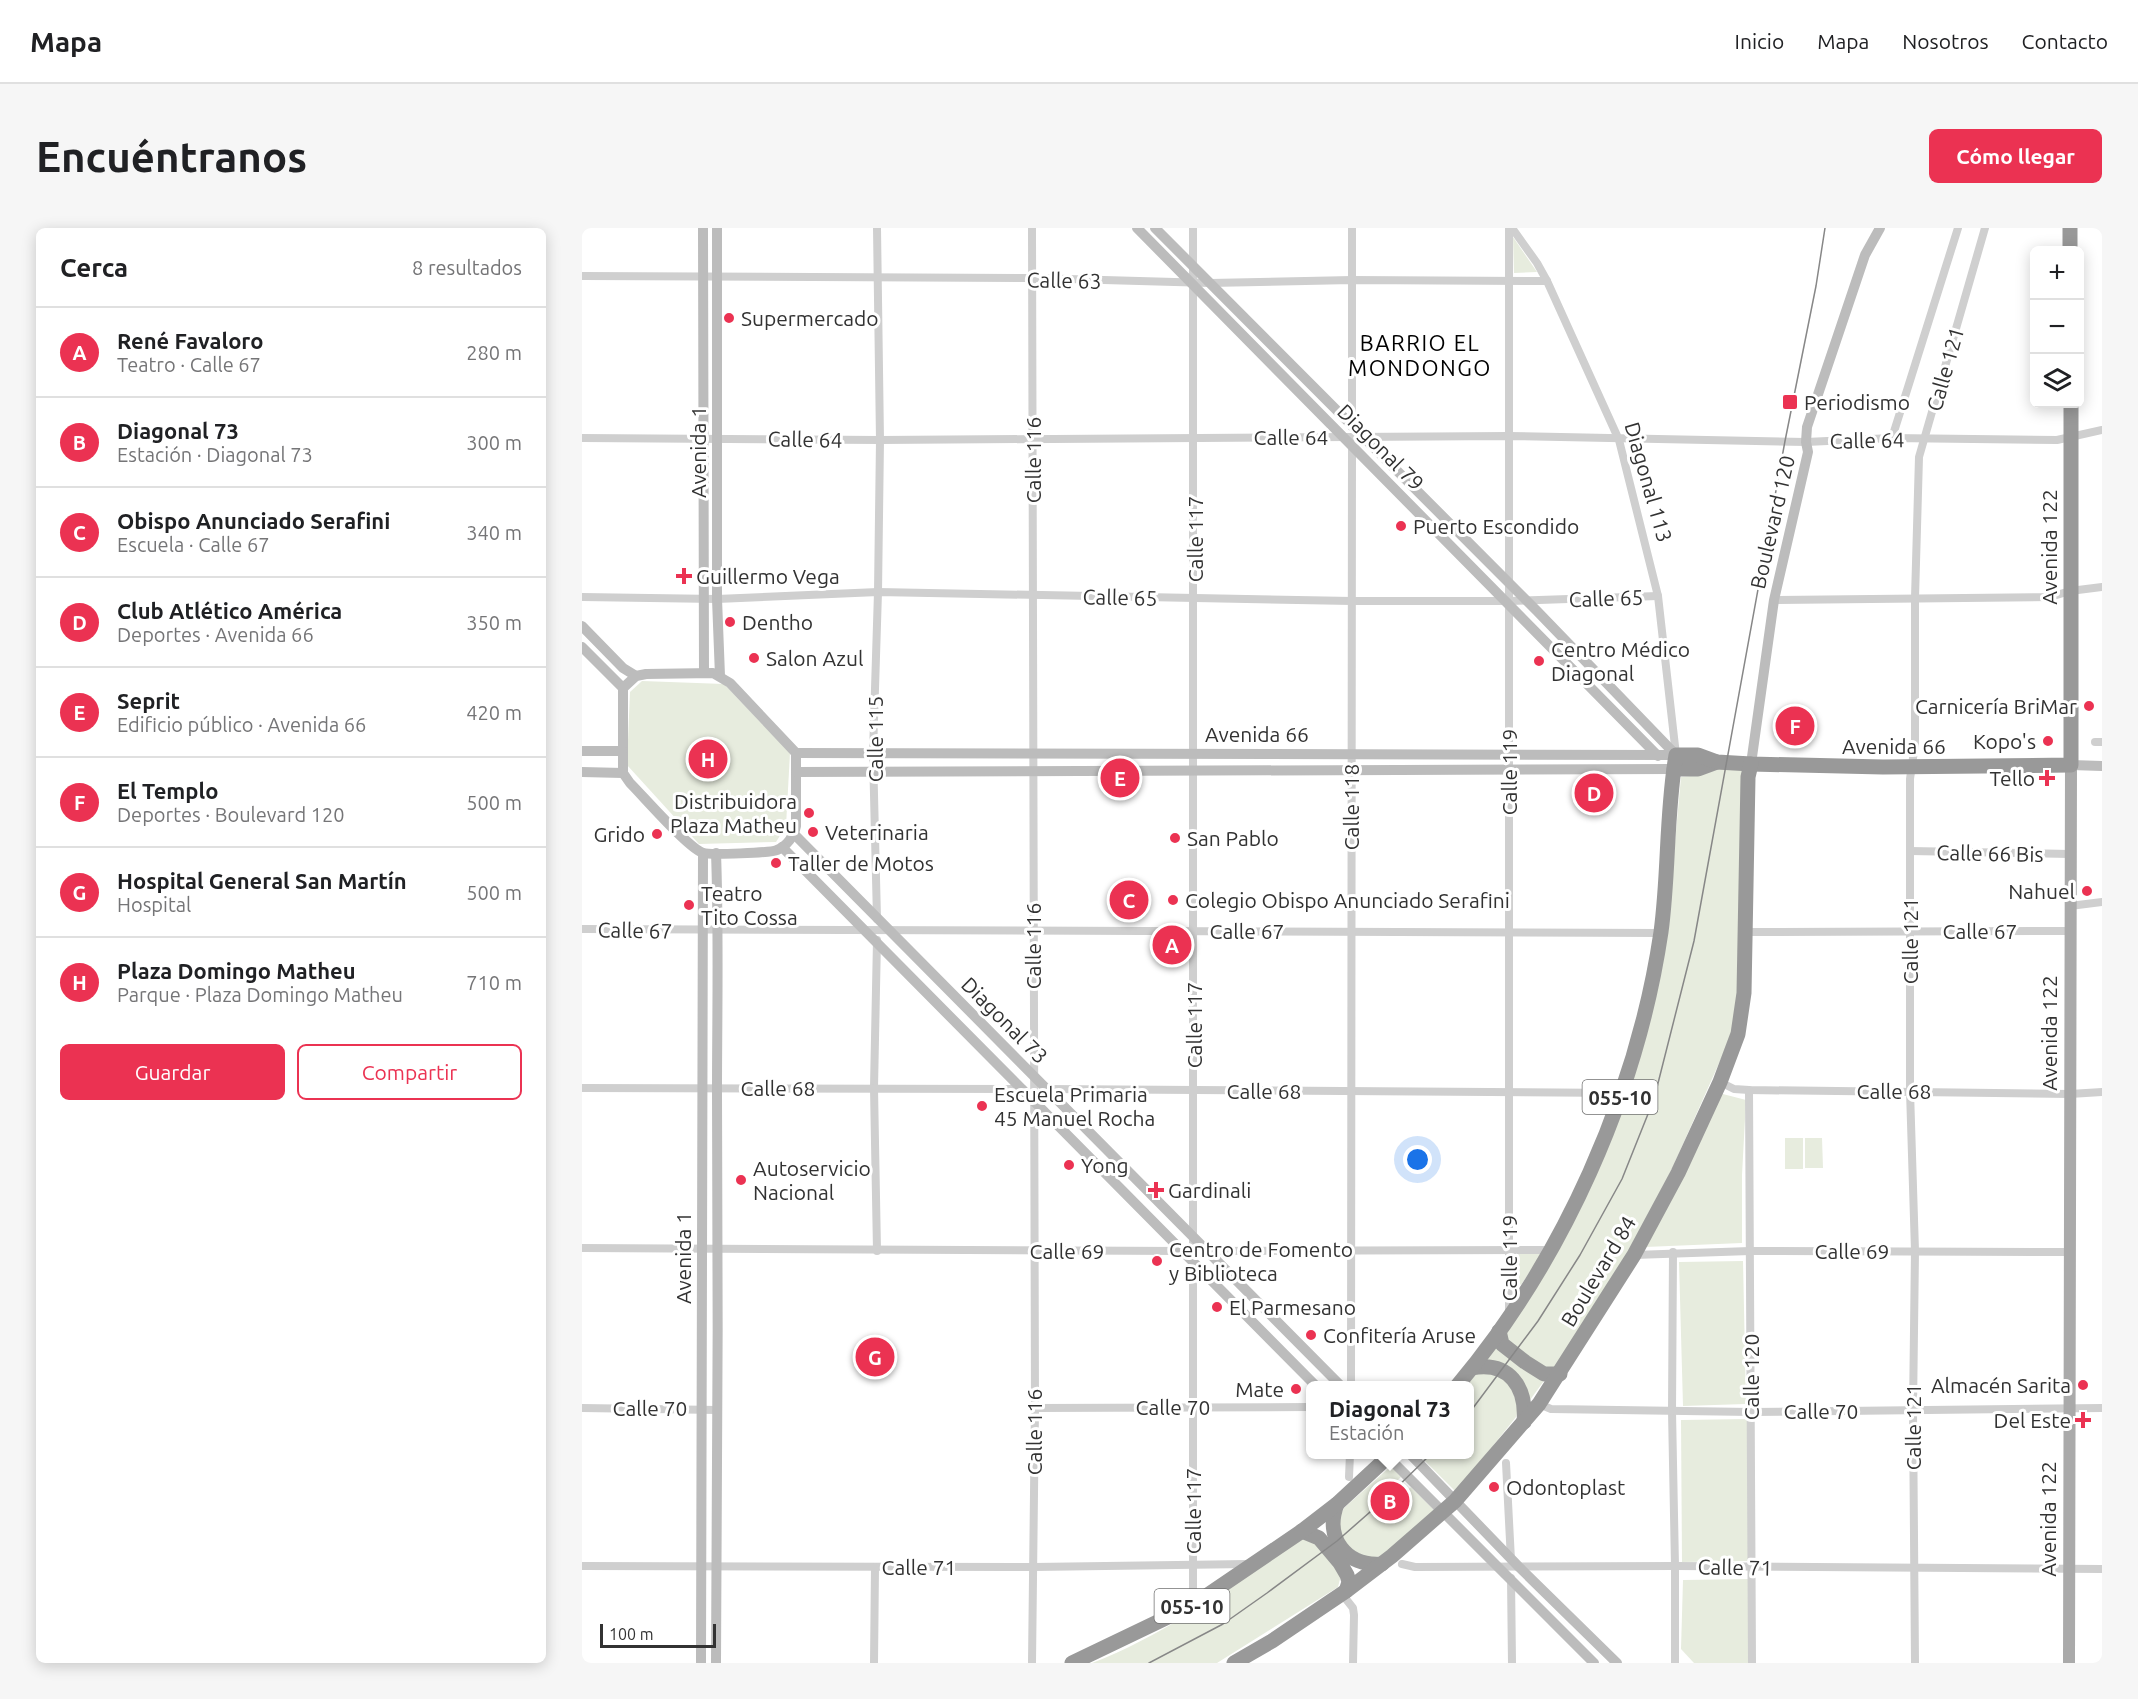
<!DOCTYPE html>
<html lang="es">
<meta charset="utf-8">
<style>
:root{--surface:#fff;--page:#f6f6f6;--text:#202124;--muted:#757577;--line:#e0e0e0;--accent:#eb3252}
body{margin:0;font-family:Ubuntu,sans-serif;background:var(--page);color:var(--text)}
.controls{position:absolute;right:18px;top:18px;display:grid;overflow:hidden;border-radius:9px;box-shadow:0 3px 15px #0003}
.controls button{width:54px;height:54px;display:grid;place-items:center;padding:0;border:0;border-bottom:2px solid var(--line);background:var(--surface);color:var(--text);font:30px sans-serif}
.scale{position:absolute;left:18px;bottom:15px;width:116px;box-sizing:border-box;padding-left:6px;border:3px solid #323232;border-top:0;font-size:16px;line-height:21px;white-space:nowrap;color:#323232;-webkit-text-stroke:4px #fff;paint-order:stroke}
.you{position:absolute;left:836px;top:932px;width:21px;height:21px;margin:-15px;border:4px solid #fff;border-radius:50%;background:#1a73e8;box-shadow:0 0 0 9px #1a73e833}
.badge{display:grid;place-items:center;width:39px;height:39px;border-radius:50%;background:var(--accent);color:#fff;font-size:20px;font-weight:700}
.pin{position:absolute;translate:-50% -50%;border:3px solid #fff;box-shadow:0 2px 6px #0006}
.popup{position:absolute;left:724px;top:1153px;width:168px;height:78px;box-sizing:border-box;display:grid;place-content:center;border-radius:9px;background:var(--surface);filter:drop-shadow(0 2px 4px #0005);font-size:20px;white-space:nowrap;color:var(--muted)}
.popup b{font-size:22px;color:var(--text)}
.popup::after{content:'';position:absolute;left:50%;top:100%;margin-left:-12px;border:12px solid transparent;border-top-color:var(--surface)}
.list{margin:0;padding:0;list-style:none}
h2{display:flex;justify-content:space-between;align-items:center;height:78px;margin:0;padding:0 24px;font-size:26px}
h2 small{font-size:20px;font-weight:400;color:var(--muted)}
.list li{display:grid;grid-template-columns:39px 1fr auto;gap:18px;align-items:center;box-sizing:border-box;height:90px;padding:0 24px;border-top:2px solid var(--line)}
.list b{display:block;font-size:22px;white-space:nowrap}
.list p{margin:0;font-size:20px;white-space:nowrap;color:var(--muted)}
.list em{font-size:20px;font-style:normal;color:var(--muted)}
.actions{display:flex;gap:12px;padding:18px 24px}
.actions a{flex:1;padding:14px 0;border:2px solid var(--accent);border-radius:9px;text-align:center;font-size:21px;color:var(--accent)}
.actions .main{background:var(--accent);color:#fff}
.icon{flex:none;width:33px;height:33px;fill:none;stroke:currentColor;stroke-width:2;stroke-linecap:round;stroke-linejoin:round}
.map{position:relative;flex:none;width:1520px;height:1435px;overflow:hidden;border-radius:9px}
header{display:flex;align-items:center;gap:36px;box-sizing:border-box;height:84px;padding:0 30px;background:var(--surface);border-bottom:2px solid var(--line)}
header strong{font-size:28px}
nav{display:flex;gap:33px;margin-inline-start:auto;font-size:21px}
.intro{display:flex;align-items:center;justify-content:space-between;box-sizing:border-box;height:144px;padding:0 36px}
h1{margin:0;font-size:42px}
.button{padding:15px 27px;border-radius:9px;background:var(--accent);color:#fff;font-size:21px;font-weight:700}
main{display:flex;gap:36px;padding:0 36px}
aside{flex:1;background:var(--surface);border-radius:9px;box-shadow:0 3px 15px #0003}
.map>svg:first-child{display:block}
</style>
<header>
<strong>Mapa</strong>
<nav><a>Inicio</a><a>Mapa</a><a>Nosotros</a><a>Contacto</a></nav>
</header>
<div class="intro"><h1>Encuéntranos</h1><a class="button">Cómo llegar</a></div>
<main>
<aside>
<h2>Cerca<small>8 resultados</small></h2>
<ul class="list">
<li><span class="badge">A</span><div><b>René Favaloro</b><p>Teatro · Calle 67</p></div><em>280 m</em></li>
<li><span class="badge">B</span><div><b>Diagonal 73</b><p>Estación · Diagonal 73</p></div><em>300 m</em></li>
<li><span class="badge">C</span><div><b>Obispo Anunciado Serafini</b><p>Escuela · Calle 67</p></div><em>340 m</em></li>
<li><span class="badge">D</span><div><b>Club Atlético América</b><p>Deportes · Avenida 66</p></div><em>350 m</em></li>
<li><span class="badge">E</span><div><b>Seprit</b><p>Edificio público · Avenida 66</p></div><em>420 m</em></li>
<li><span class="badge">F</span><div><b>El Templo</b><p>Deportes · Boulevard 120</p></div><em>500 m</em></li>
<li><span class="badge">G</span><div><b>Hospital General San Martín</b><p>Hospital</p></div><em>500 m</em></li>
<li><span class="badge">H</span><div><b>Plaza Domingo Matheu</b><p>Parque · Plaza Domingo Matheu</p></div><em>710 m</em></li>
</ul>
<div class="actions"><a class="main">Guardar</a><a>Compartir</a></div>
</aside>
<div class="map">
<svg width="1520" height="1435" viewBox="0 0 1520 1435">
<rect width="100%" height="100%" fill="#fff"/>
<g fill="#e7ecde">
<polygon points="931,9 955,44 932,45"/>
<polygon points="60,453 142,456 208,525 204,598 194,614 117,616 45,537 48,464"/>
<polygon points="1137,540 1160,542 1155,766 1150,806 1089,943 1040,1035 973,1141 967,1144 939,1129 922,1106 992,987 1084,713 1099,549 1118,547"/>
<polygon points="1137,865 1164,872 1160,947 1160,1015 1063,1019"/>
<rect x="1203" y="910" width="18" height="31"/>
<polygon points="1223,910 1240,910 1241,940 1223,940"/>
<polygon points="938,1025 960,1025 939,1057 934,1053 933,1029"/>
<polygon points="1161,1033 1164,1176 1101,1178 1097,1034"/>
<path d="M 914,1116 L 964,1150 L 948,1172 C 941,1145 924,1144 901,1132 Z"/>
<polygon points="904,1142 927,1154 937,1180 934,1189 874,1264 837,1227 888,1226 888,1158 880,1157 889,1146"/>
<polygon points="1166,1191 1168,1333 1100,1334 1099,1192"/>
<polygon points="809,1238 819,1249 791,1277 795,1283 800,1280 803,1282 829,1259 854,1284 800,1328 786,1330 769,1324 760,1314 756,1292 762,1280"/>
<path d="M 720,1309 L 731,1311 L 759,1347 L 756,1359 L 635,1435 L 510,1435 C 587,1405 653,1356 720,1309 Z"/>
<polygon points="1168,1351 1166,1435 1112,1435 1099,1421 1101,1352"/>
</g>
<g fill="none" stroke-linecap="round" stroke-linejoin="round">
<g stroke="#cfcfcf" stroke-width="8">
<polyline points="295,0 298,212 296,364 291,525 295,691"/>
<polyline points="450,0 453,1180 450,1435"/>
<polyline points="930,0 955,35 965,53 1037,212 1076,368 1094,527"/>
<polyline points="0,48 451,50 628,55 770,52 965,53"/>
<polyline points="770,199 770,0"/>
<polyline points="0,210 298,212 927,208 1224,214 1310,210 1475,212 1520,202"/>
<polyline points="1310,210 1376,0"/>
<polyline points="0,369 135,371 296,364 770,373 927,373 1076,368"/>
<polyline points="1192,372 1468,369 1488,363 1520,359"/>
<polyline points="1513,514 1520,514"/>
<polyline points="1328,623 1488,626"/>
<polyline points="1488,678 1520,674"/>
<polyline points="0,701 1079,705"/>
<polyline points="1163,704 1488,703"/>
<polyline points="295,712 292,860 295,1023"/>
<polyline points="1138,854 1152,861 1167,862 1488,866 1520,864"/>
<polyline points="0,860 441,861"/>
<polyline points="462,861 1040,865"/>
<polyline points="1167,862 1170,1435"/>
<polyline points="0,1020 601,1023"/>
<polyline points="622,1023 967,1022"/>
<polyline points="1091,1024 1090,1183 1093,1338 1093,1435"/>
<polyline points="1052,1027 1168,1023 1487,1024"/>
<polyline points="927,1083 927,0"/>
<polyline points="769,1158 770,217"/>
<polyline points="957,1176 969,1181 1169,1184 1520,1180"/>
<polyline points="0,1180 136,1182"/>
<polyline points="453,1180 728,1179"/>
<polyline points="924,1235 929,1332"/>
<polyline points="767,1249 768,1226"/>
<polyline points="820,1336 833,1339 1093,1338 1520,1341"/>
<polyline points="0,1338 452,1339 666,1336"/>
<polyline points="929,1350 930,1435"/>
<polyline points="760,1366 771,1380 772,1387 771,1435"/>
<polyline points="611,1376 611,0"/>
<polyline points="292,1435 293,1339"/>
<polyline points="1333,1435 1331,1182 1333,1023 1328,863 1328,551 1333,516 1333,370 1337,229 1403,0"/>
</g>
<g stroke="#bcbcbc" stroke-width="10">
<polyline points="121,0 122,445"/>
<polyline points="135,0 135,371 138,448"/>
<polyline points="555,0 1076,528"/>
<polyline points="573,0 955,383 1094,527"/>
<polyline points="0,398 41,440 54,448"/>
<polyline points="0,419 41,460"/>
<path d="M 131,445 L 148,455 L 214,525 L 214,598 C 212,608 205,618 195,622 C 189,625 128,627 121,625 C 106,620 62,569 48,555 L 41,545 L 41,460 L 54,448 L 64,446 Z"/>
<polyline points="0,523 40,523"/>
<polyline points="214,525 1094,527"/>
<polyline points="1169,536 1192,372 1226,224 1224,214 1225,199 1283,27 1298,0"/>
<polyline points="1489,537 1520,538"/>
<polyline points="0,544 41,545"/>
<polyline points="214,544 1092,541"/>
<polyline points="212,606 759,1158"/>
<polyline points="200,619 734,1158"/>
<polyline points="803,1226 1012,1435"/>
<polyline points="828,1226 937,1339 1035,1435"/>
<polyline points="119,1435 121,625"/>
<path d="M 134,1435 C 136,1245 136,1055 135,865 C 135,785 137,705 134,625"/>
</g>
<polyline stroke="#aaa" stroke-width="12" points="1487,1435 1489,537"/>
<g stroke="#999" stroke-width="15">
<polyline points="1488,22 1488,0"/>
<polyline points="1092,541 1116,541 1135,534"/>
<polyline points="917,1103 920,1116 943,1134 962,1146 978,1146"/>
<path d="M 890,1140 C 927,1133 945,1159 942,1194"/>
<path d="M 875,1158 C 981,1032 1055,866 1079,704 C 1087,645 1084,585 1094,527 L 1116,527 L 1135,534 L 1169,536 L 1301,539 L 1489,537 L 1489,176"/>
<path d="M 755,1276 C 742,1310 764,1339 800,1336"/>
<polyline points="720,1303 737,1310 758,1335 765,1347 767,1354 764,1363"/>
<polyline points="490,1435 611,1377 720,1303 755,1276 809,1226"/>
<polyline points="652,1435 690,1413 764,1363 810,1328 873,1273 957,1176 1052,1027 1096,945 1138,854 1156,806 1162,765 1166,549 1169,536"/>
</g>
<g stroke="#878787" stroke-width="1.5">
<polyline points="888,1184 956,1093 998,1027 1040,951 1072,871 1112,713 1203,213 1234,58 1243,0"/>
<polyline points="567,1435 641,1396 685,1365 755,1313 804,1270 849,1226"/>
</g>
</g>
<g fill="#eb3252" stroke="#fff" stroke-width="2">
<circle cx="147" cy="90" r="6"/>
<rect x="1200" y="166" width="16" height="16" rx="3"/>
<circle cx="819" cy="298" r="6"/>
<path d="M99 339h6v6h6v6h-6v6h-6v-6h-6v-6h6z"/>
<circle cx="148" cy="394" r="6"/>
<circle cx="172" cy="430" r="6"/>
<circle cx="957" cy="433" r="6"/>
<circle cx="1507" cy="478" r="6"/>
<circle cx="1466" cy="513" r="6"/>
<path d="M1462 541h6v6h6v6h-6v6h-6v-6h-6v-6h6z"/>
<circle cx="227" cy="585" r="6"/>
<circle cx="231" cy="604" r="6"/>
<circle cx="75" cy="606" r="6"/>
<circle cx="593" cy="610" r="6"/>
<circle cx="194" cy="635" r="6"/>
<circle cx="1505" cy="663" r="6"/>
<circle cx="591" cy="672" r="6"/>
<circle cx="107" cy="677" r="6"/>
<circle cx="400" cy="878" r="6"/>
<circle cx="487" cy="937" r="6"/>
<circle cx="159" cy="952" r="6"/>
<path d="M571 953h6v6h6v6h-6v6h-6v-6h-6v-6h6z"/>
<circle cx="575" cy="1033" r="6"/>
<circle cx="635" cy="1079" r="6"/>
<circle cx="729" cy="1107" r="6"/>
<circle cx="1501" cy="1157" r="6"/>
<circle cx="714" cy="1161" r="6"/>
<path d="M1498 1183h6v6h6v6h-6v6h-6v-6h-6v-6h6z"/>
<circle cx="912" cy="1259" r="6"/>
</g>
<g text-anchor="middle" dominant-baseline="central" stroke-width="6" stroke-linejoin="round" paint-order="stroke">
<g fill="#fff" stroke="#707070" stroke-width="1.5">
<rect x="1000.5" y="852" width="75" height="34" rx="4.5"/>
<rect x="572.5" y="1361" width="75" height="34" rx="4.5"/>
</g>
<g font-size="20" font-weight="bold" fill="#323232">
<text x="1038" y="869">055-10</text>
<text x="610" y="1378">055-10</text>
</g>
<g font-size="21" fill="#323232" stroke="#fff">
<text transform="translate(482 52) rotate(1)">Calle 63</text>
<text transform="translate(1363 141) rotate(-74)">Calle 121</text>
<text x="709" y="209">Calle 64</text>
<text transform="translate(223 211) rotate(1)">Calle 64</text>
<text transform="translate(1285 212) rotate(-1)">Calle 64</text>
<text transform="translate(799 219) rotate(45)">Diagonal 79</text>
<text transform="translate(116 224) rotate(-90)">Avenida 1</text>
<text transform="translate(451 232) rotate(-90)">Calle 116</text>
<text transform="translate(1067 254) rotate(74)">Diagonal 113</text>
<text transform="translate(1190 294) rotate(-77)">Boulevard 120</text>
<text transform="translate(613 311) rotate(-90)">Calle 117</text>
<text transform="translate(1467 319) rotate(-90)">Avenida 122</text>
<text transform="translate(538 369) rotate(1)">Calle 65</text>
<text transform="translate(1024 370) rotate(-2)">Calle 65</text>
<text x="675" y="506">Avenida 66</text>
<text transform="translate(293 511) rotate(-90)">Calle 115</text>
<text x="1312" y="518">Avenida 66</text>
<text transform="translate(927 544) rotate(-90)">Calle 119</text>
<text transform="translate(769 579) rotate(-90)">Calle 118</text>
<text transform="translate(1408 625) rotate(1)">Calle 66 Bis</text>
<text transform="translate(53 702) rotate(1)">Calle 67</text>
<text x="665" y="703">Calle 67</text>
<text x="1398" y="703">Calle 67</text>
<text transform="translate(1328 713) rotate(-90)">Calle 121</text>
<text transform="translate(451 718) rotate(-90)">Calle 116</text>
<text transform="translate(423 792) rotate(45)">Diagonal 73</text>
<text transform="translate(612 797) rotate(-90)">Calle 117</text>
<text transform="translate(1467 805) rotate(-90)">Avenida 122</text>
<text x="196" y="860">Calle 68</text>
<text x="682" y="863">Calle 68</text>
<text x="1312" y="863">Calle 68</text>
<text x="485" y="1023">Calle 69</text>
<text x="1270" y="1023">Calle 69</text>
<text transform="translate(101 1030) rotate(-90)">Avenida 1</text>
<text transform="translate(927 1030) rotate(-90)">Calle 119</text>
<text transform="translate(1016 1043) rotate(-59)">Boulevard 84</text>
<text transform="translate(1169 1149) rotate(-90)">Calle 120</text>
<text x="591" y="1179">Calle 70</text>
<text x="68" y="1180">Calle 70</text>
<text x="1239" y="1183">Calle 70</text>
<text transform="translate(1331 1199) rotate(-90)">Calle 121</text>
<text transform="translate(452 1204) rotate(-90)">Calle 116</text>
<text transform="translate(611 1283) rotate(-90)">Calle 117</text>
<text transform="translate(1466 1291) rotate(-90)">Avenida 122</text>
<text x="337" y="1339">Calle 71</text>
<text transform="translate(1153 1339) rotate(1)">Calle 71</text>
</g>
<g font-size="21" fill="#323232" stroke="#fff" text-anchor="start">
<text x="159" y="90">Supermercado</text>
<text x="1222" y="174">Periodismo</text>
<text x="831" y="298">Puerto Escondido</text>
<text x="114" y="348">Guillermo Vega</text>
<text x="160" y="394">Dentho</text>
<text x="969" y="421">Centro Médico<tspan x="969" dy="24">Diagonal</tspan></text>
<text x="184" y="430">Salon Azul</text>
<text x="1495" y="478" text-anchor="end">Carnicería BriMar</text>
<text x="1454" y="513" text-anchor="end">Kopo's</text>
<text x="1453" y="550" text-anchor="end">Tello</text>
<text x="215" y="573" text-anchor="end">Distribuidora<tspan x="215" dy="24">Plaza Matheu</tspan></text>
<text x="243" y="604">Veterinaria</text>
<text x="63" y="606" text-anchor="end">Grido</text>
<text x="605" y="610">San Pablo</text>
<text x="206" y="635">Taller de Motos</text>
<text x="1493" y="663" text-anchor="end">Nahuel</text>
<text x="119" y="665">Teatro<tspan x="119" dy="24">Tito Cossa</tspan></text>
<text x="603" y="672">Colegio Obispo Anunciado Serafini</text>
<text x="412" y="866">Escuela Primaria<tspan x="412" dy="24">45 Manuel Rocha</tspan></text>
<text x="499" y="937">Yong</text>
<text x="171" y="940">Autoservicio<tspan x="171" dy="24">Nacional</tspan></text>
<text x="586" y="962">Gardinali</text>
<text x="587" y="1021">Centro de Fomento<tspan x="587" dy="24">y Biblioteca</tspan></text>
<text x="647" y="1079">El Parmesano</text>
<text x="741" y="1107">Confitería Aruse</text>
<text x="1489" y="1157" text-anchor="end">Almacén Sarita</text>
<text x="702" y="1161" text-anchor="end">Mate</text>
<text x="1489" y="1192" text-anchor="end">Del Este</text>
<text x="924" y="1259">Odontoplast</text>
</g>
<g font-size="22" letter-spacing="1.5" fill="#000" stroke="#fff">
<text x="838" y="114">BARRIO EL<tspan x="838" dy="25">MONDONGO</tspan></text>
</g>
</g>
</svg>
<div class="controls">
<button>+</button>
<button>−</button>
<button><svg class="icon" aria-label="layers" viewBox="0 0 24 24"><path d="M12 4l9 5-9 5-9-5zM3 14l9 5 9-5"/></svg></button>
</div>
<div class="scale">100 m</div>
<div class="you"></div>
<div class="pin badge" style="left:590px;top:717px">A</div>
<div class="pin badge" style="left:808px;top:1273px">B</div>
<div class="popup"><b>Diagonal 73</b>Estación</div>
<div class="pin badge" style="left:547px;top:672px">C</div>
<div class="pin badge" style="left:1012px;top:565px">D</div>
<div class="pin badge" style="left:538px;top:550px">E</div>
<div class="pin badge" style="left:1213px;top:498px">F</div>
<div class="pin badge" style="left:293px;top:1129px">G</div>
<div class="pin badge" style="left:126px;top:531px">H</div>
</div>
</main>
